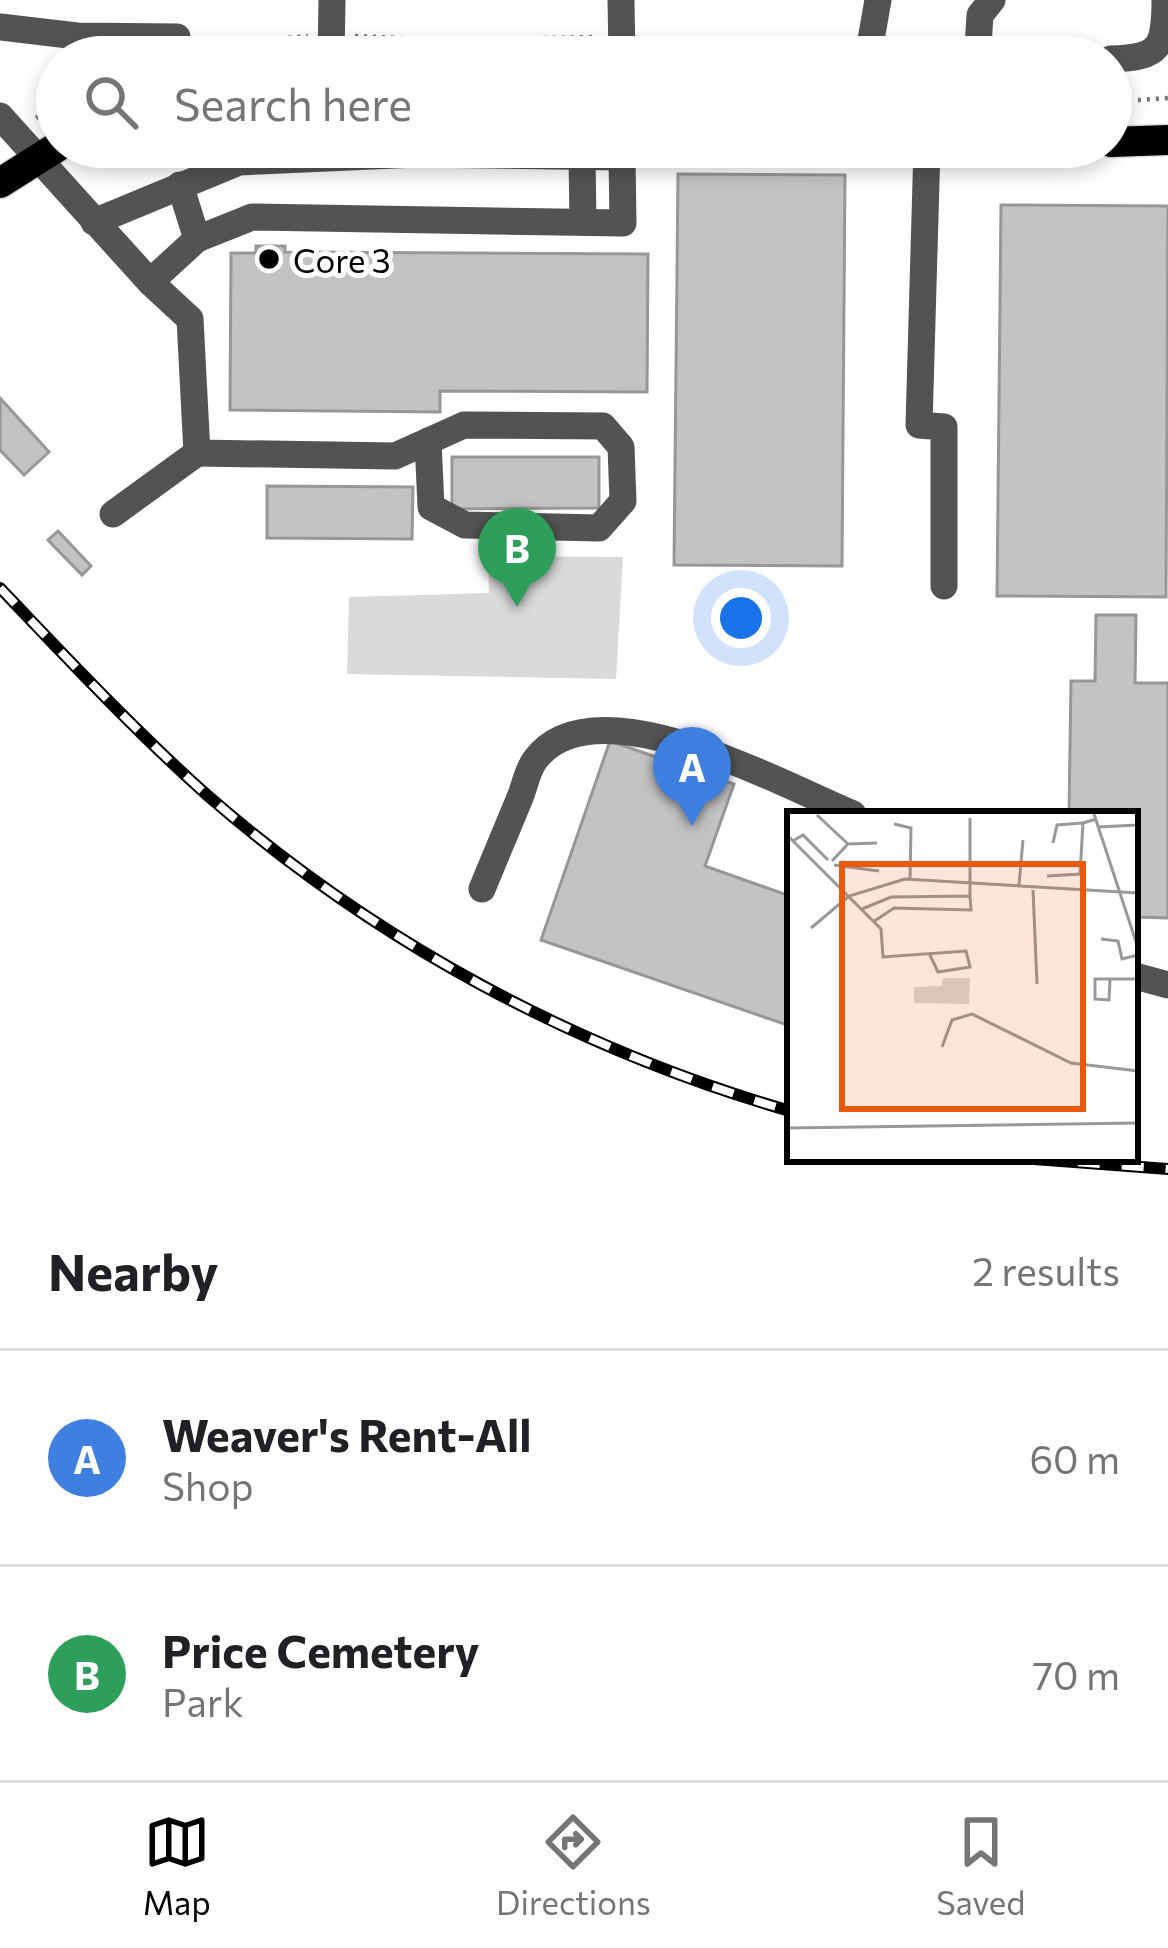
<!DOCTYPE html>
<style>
:root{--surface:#fff;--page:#f6f6f6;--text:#202124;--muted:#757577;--line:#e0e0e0;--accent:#000}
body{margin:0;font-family:Commissioner,sans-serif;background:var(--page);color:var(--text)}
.you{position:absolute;left:741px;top:618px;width:42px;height:42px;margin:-30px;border:9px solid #fff;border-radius:50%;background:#1a73e8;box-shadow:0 0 0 18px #1a73e833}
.badge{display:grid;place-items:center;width:78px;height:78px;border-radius:50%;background:var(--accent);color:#fff;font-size:39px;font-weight:700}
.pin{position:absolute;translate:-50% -99px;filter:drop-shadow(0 3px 6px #0008)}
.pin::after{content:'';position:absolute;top:63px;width:42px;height:36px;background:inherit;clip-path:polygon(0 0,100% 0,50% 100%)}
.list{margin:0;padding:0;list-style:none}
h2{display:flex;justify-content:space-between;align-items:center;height:156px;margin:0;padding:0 48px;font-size:51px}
h2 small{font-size:39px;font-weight:400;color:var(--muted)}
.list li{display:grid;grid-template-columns:78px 1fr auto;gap:36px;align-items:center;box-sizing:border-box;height:216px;padding:0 48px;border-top:3px solid var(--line)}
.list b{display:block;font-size:45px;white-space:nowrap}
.list p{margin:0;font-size:39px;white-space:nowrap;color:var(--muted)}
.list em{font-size:39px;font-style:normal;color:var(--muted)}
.icon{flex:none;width:66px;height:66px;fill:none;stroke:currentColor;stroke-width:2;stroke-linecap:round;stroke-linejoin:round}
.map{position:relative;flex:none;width:1168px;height:1192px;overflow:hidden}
.search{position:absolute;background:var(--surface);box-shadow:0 6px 18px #0003;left:36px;right:36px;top:36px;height:132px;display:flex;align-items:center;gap:30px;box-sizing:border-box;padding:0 42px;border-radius:66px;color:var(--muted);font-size:45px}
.sheet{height:588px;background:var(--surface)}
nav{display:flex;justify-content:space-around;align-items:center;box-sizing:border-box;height:168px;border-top:3px solid var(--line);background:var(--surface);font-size:33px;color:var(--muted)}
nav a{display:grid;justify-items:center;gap:6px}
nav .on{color:var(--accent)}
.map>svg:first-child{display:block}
</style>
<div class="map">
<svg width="1168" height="1192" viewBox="0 0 1168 1192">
<rect width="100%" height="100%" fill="#fff"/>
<polygon fill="#dadada" points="488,556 623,557 616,679 347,674 349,597 489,593"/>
<g fill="#c3c3c3" stroke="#979797" stroke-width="3">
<polygon points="678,174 845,175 842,566 674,565"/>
<polygon points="1001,205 1168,206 1166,597 997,596"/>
<polygon points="256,246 285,246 285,252 648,254 647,392 440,391 440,412 230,410 231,253 256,253"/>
<polygon points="0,398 49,452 24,475 0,450"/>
<polygon points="452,457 599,457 599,508 452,509"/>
<polygon points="267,486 413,487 412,539 267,538"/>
<polygon points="58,531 91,566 82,575 48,540"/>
<polygon points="1096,615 1136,615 1135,683 1168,683 1168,918 1135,917 1135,814 1069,814 1071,681 1095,681"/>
<polygon points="610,741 734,784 705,866 790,896 790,1026 541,940"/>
</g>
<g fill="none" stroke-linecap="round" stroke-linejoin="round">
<defs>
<g id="major">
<polyline points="1111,142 1168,140"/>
<polyline points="0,183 57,147"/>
</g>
</defs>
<use href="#major" stroke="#dbdbdb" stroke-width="33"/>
<g stroke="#757575" stroke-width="4.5" stroke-dasharray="3 6" stroke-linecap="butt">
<polyline points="355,36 445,40 596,37"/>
<polyline points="643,39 774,57"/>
<polyline points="210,57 272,39 308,36"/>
<polyline points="1111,102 1168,98"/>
<polyline points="36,118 57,106"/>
</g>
<g stroke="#535353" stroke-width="27">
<polyline points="621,0 622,57"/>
<polyline points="0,27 77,36 177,37"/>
<polyline points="978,46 980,15 992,0"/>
<polyline points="331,57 332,0"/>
<polyline points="868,57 878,0"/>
<path d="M 1111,59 C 1161,58 1165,46 1165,0"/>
<polyline points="0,116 150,282 190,319 197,453 395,456 464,425 603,426 621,447 623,501 599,528 465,525 431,507 428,441"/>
<polyline points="927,147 919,425 944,427 944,586"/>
<polyline points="582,157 583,222"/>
<polyline points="180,185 197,239"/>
<polyline points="94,222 239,162 417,154 622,157 622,147"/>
<polyline points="150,282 197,239 252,217 623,223 622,157"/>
<polyline points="113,514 197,453"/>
<path d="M 482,889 C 495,858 508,826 521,795 C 525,784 528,769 535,760 C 594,680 783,785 853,814"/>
<polyline points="1135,976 1168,985"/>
</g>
<use href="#major" stroke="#000" stroke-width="30"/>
<defs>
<g id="rail">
<path d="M 0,588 C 67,658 134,730 207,795 C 376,942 575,1049 790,1111"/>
<polyline points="1034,1159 1168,1169"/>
</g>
</defs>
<use href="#rail" stroke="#000" stroke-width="12"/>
<use href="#rail" stroke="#fff" stroke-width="8" stroke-dasharray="22" stroke-linecap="butt"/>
</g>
<circle fill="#000" stroke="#fff" stroke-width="4.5" cx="269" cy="259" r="12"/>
<g text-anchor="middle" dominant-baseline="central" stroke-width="10" stroke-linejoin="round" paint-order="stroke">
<g font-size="33" fill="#000" stroke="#fff" text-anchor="start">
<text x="293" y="259">Core 3</text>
</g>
</g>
<g transform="translate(787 811)">
<rect width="351" height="351" fill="#fff"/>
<path d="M 156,167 L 183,167 L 182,193 L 127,192 L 127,176 L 155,175 Z" fill="#dadada"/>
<path fill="none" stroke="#999" stroke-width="3" d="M 306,0 L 351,137M 30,4 L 61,33M 107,13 L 124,17 L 123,68M 311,16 L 351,14M 0,24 L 94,118 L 96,146 L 179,140 L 183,156 L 151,161 L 143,144M 6,30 L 16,24 L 41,49M 266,32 L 270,14 L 296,12M 45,50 L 61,33 L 90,32M 47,54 L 92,60M 260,65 L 293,63 L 296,12 L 309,8M 232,74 L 236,29M 246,79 L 250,173M 75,98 L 104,86 L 183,85 L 183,7M 86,111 L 107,97 L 184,99 L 183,85M 24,117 L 62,85 L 118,68 L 351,82M 314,128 L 331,130 L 335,148 L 351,144M 323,168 L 308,168 L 308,188 L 322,189 L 323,168 L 351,168M 155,236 L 165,209 L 185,203 L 284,252 L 351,260M 0,317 L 351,312"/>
<path fill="#e8590c" fill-opacity="0.15" stroke="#e8590c" stroke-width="6" d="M 55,53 L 296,53 L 296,298 L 55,298 Z"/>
<rect width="351" height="351" fill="none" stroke="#000" stroke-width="6"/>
</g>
</svg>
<div class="you"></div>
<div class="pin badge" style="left:692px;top:826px;background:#3f7fe0">A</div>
<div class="pin badge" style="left:517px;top:607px;background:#2e9e5b">B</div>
<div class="search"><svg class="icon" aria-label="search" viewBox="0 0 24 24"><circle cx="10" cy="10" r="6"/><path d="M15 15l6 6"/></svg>Search here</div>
</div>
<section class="sheet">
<h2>Nearby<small>2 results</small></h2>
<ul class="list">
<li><span class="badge" style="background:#3f7fe0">A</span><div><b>Weaver's Rent-All</b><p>Shop</p></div><em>60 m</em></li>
<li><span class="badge" style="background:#2e9e5b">B</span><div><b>Price Cemetery</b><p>Park</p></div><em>70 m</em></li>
</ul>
</section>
<nav>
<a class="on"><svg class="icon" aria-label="map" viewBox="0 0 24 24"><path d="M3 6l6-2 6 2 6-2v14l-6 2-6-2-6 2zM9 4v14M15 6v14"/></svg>Map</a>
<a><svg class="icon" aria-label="directions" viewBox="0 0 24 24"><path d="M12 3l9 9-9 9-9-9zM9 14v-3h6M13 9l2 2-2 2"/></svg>Directions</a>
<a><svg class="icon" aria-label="saved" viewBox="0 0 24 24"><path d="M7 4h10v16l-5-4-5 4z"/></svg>Saved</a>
</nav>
